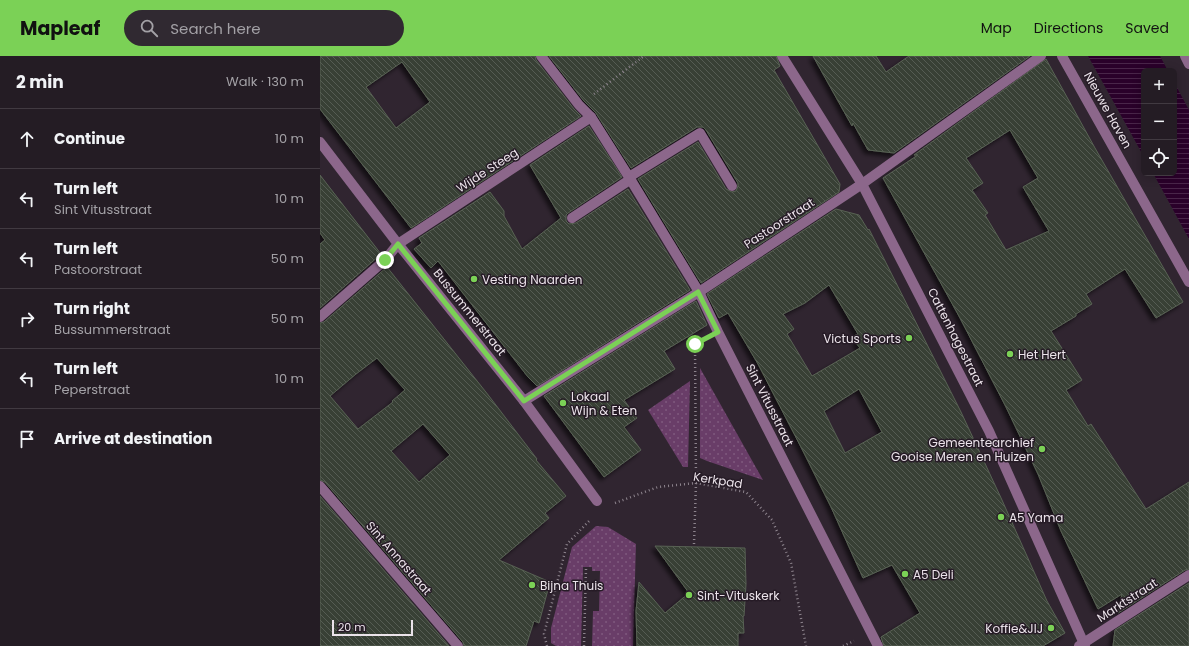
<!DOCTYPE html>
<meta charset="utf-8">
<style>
:root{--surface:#241c24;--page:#302931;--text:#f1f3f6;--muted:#a3a1a6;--line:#413a41;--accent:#7bd156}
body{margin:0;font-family:Poppins,sans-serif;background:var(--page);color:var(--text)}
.controls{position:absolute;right:12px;top:12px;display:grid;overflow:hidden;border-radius:6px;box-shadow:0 2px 10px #0003}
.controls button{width:36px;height:36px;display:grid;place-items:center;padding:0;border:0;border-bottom:1px solid var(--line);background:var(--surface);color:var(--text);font:20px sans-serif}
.scale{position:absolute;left:12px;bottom:10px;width:81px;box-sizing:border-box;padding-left:4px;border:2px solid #ebe3ea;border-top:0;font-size:11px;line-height:14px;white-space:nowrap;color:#ebe3ea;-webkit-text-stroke:3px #261b26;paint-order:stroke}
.stop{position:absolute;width:12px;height:12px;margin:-9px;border:3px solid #7bd156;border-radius:50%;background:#fff}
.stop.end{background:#7bd156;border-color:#fff;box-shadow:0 1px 4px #0008}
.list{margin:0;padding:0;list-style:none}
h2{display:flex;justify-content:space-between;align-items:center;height:52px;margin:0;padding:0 16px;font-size:17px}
h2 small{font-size:13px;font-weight:400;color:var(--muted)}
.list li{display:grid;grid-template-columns:26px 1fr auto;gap:12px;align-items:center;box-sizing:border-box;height:60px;padding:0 16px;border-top:1px solid var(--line)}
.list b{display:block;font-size:15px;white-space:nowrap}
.list p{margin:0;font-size:13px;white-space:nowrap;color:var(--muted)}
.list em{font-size:13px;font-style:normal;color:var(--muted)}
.icon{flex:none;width:22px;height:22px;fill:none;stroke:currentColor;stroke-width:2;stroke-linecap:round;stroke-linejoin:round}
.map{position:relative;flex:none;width:869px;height:590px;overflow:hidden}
header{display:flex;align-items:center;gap:24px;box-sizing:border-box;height:56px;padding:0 20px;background:var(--accent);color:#111}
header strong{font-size:19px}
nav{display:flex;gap:22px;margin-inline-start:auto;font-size:14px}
.search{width:280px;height:36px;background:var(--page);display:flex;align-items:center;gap:10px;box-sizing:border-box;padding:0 14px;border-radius:22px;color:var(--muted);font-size:15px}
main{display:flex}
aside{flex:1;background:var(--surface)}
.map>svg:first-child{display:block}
</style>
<header>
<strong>Mapleaf</strong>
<div class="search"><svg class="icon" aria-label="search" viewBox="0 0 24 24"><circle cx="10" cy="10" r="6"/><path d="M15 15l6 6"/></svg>Search here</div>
<nav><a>Map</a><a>Directions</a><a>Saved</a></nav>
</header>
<main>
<aside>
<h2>2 min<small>Walk · 130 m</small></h2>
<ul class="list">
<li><svg class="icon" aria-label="ahead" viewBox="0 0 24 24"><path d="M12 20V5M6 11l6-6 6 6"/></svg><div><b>Continue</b></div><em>10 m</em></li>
<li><svg class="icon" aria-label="left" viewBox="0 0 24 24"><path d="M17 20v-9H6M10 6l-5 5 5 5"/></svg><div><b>Turn left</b><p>Sint Vitusstraat</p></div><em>10 m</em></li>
<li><svg class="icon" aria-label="left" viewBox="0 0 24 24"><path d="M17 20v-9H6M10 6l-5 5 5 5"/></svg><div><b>Turn left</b><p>Pastoorstraat</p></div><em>50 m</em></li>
<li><svg class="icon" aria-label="right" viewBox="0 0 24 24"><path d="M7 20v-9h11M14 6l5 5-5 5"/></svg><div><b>Turn right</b><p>Bussummerstraat</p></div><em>50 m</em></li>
<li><svg class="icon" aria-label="left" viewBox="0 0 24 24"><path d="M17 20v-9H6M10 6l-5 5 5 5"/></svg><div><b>Turn left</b><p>Peperstraat</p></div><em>10 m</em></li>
<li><svg class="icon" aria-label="arrive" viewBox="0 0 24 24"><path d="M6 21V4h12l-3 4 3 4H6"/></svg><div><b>Arrive at destination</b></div></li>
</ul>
</aside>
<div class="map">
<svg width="869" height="590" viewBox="0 0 869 590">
<defs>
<pattern id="green-dots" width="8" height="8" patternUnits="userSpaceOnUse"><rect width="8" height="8" fill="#693d68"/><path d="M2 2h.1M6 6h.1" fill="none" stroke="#7f597e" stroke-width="1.8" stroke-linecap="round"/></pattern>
<pattern id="water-rules" width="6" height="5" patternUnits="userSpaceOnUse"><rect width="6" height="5" fill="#2a002a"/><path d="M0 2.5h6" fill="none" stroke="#492549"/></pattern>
<pattern id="building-back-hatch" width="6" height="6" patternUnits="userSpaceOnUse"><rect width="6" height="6" fill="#384134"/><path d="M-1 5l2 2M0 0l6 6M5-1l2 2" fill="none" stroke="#555c52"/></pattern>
<filter id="shadow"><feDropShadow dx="-3.5" dy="3.5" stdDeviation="2" flood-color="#0009"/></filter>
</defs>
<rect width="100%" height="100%" fill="#302530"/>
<g fill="url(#green-dots)">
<polygon points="380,312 443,424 387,405 380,402"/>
<polygon points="370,325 368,411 363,411 328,354"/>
<polygon points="276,470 288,471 316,488 313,590 272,590 273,555 279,555 280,515 272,515 272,511 263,511 261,590 236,590 231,587 231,572 252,491"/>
</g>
<g fill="url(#water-rules)">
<polygon points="768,0 840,0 848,15 824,15 824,101"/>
<polygon points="854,26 869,54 869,183 833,117 854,117"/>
</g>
<g fill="url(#building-back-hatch)" stroke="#586254" fill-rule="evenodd" filter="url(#shadow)">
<path d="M 0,0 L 215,0 L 216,4 L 254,53 L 261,60 L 91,172 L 0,53 ZM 82,6 L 110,46 L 76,72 L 46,31 Z"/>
<polygon points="229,0 456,0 460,10 454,14 520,128 519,136 381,227 318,123 378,86 406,133 412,136 416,135 418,130 418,127 386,74 383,71 377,71 311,112 276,57 264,45"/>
<polygon points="493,0 556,0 566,16 589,0 710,0 574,97 548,94 533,67 532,70"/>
<path d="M 726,3 L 775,92 L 863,246 L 836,262 L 805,213 L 766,238 L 772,248 L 756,258 L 756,260 L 731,275 L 762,324 L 746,334 L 768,370 L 771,368 L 826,453 L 869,426 L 869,513 L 865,514 L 798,557 L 802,538 L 778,553 L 741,475 L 718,418 L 686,351 L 640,262 L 563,122 L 598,99 L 594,99 ZM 690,74 L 718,122 L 703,131 L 729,175 L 686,194 L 665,159 L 668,157 L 652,134 L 663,127 L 646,102 Z"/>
<polygon points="269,70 302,121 248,157 246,159 246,165 249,168 256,167 308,133 370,234 217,330 208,321 118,205 111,212 94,193 102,187 99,182 170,136 184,155 184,160 202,193 241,162 210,109"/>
<polygon points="0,119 61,198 0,252 0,188 5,184 0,177"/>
<path d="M 516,153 L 539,159 L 548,174 L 549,173 L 641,356 L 682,444 L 727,545 L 745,577 L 723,590 L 564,590 L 561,581 L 600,557 L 572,509 L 543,522 L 511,451 L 483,395 L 438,308 L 408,257 L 399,262 L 387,238 ZM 509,229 L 538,278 L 534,280 L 538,286 L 536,287 L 540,292 L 492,320 L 467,278 L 474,273 L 463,258 L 485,247 ZM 539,333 L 562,376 L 525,397 L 504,355 Z"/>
<path d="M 67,211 L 169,340 L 217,403 L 216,404 L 246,440 L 225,457 L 229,462 L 179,504 L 230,526 L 219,567 L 214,565 L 206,590 L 144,590 L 143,586 L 5,426 L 0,424 L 0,267 L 4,266 ZM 57,302 L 85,334 L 72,345 L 73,346 L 38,373 L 10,340 L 36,318 ZM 103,368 L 130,399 L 99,426 L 71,395 Z"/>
<polygon points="376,245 387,269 344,295 355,313 304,344 317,362 304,371 321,394 284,421 224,340"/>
<polygon points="0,440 129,590 0,590 0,517 1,516 0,515"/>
<polygon points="335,490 425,492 426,528 424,560 423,560 424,577 418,577 418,590 317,590 316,555 319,526 345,557 369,537"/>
<polygon points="869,527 869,590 793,590 795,574"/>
</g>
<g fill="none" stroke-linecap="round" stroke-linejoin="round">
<g stroke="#8d848d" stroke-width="2.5" stroke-dasharray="1 3" stroke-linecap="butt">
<polyline points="274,38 324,0"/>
<polyline points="295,447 338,431 376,427 426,436 452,464 471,507 486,590"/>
<polyline points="374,488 376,427 375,288 382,285"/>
<polyline points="227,590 224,578 247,488 271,463"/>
<polyline points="264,590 266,513"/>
<polyline points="523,590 534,585"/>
</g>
<g stroke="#8c678b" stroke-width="10">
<polyline points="221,0 259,49 271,61 309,121 379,236 398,276 558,590"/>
<polyline points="462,0 542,128 669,375 765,590"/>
<polyline points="742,0 869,226"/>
<polyline points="865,0 869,8"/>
<polyline points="0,86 78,188 204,345 277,445"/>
<polyline points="309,121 380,77 412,130"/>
<polyline points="252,162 311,123"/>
<polyline points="0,261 65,204 78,188 271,61"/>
<polyline points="204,345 379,236 542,128 721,0"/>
<polyline points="0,430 138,590"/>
<polyline points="759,590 869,519"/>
</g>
</g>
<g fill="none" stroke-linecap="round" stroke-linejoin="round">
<polyline stroke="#7bd156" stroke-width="5" points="65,204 78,188 204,345 378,236 398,276 375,288"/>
</g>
<g fill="#7bd156" stroke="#261b26" stroke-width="1.5">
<circle cx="154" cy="223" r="4"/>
<circle cx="589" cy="282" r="4"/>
<circle cx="690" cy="298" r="4"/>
<circle cx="243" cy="347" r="4"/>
<circle cx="722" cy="393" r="4"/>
<circle cx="681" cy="461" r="4"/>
<circle cx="585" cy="518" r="4"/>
<circle cx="212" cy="529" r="4"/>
<circle cx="369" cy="539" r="4"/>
<circle cx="731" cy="572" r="4"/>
</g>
<g text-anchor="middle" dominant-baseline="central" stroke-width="3" stroke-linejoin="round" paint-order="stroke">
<g font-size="12" fill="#ebe3ea" stroke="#261b26">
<text transform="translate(788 54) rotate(61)">Nieuwe Haven</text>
<text transform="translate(167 114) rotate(-33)">Wijde Steeg</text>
<text transform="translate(459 167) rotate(-33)">Pastoorstraat</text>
<text transform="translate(150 256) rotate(51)">Bussummerstraat</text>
<text transform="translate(636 281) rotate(63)">Cattenhagestraat</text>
<text transform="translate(450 349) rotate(63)">Sint Vitusstraat</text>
<text transform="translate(398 424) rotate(9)">Kerkpad</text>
<text transform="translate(79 502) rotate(49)">Sint Annastraat</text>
<text transform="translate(807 544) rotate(-33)">Marktstraat</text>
</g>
<g font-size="12" fill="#ebe3ea" stroke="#261b26" text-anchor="start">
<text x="162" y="223">Vesting Naarden</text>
<text x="581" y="282" text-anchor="end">Victus Sports</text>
<text x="698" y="298">Het Hert</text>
<text x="251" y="340">Lokaal<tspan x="251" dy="14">Wijn &amp; Eten</tspan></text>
<text x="714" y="386" text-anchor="end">Gemeentearchief<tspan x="714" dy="14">Gooise Meren en Huizen</tspan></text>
<text x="689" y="461">A5 Yama</text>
<text x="593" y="518">A5 Deli</text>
<text x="220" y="529">Bijna Thuis</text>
<text x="377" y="539">Sint-Vituskerk</text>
<text x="723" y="572" text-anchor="end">Koffie&amp;JIJ</text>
</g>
</g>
</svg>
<div class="controls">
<button>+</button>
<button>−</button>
<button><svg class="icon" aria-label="locate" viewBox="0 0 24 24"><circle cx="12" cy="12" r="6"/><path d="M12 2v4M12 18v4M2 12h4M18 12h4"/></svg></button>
</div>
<div class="scale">20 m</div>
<div class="stop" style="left:375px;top:288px"></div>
<div class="stop end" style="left:65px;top:204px"></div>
</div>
</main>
